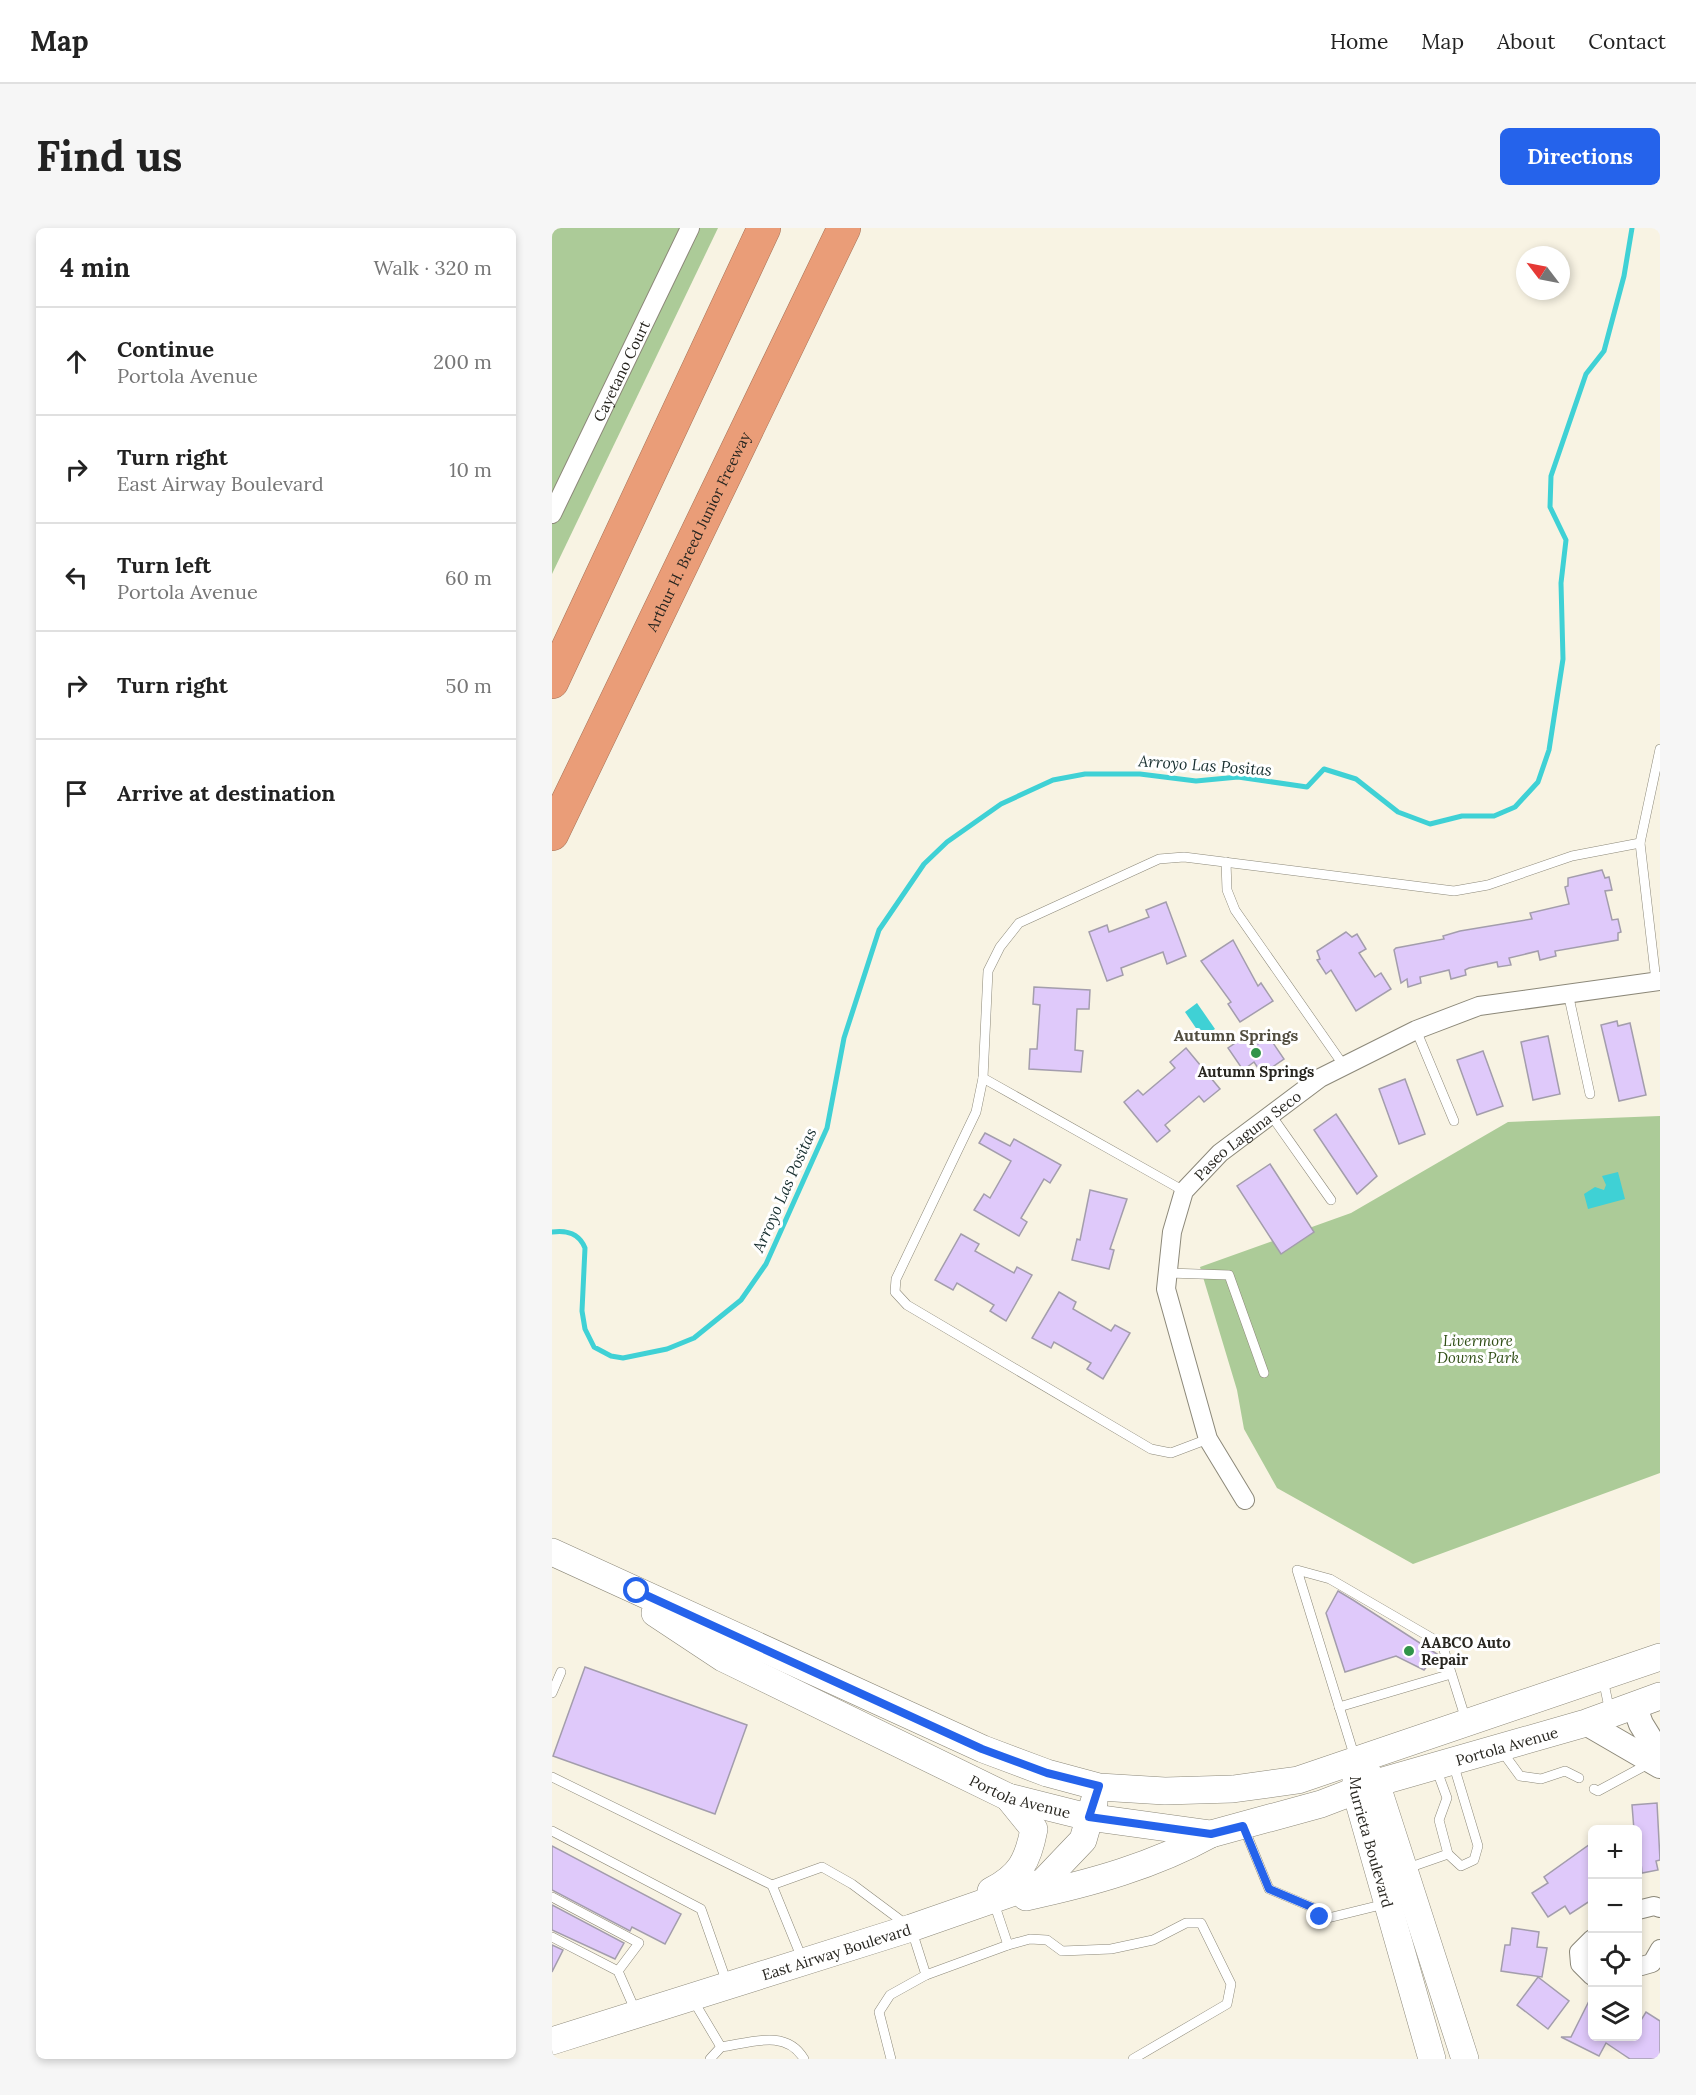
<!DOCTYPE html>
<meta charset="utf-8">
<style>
:root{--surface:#fff;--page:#f6f6f6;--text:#222;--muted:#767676;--line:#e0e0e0;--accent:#2563eb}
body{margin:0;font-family:Lora,serif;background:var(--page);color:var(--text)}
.controls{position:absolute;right:18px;bottom:18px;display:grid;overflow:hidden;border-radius:9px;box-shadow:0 3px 9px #0003}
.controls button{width:54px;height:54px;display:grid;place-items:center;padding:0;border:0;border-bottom:2px solid var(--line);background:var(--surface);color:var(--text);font:30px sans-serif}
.compass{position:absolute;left:964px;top:18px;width:54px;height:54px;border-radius:50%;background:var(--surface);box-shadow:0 3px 9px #0003;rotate:302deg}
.stop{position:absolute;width:18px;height:18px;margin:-14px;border:4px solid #2563eb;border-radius:50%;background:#fff}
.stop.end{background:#2563eb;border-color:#fff;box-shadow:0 2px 6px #0008}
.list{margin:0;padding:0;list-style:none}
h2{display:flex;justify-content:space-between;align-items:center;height:78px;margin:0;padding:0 24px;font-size:26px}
h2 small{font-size:20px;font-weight:400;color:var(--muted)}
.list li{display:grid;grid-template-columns:39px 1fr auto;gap:18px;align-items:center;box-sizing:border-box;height:108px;padding:0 24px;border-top:2px solid var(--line)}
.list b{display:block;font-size:22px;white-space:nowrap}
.list p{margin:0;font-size:20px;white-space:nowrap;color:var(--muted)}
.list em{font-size:20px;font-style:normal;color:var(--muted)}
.icon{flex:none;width:33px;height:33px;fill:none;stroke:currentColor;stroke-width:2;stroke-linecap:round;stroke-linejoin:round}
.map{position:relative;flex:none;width:1108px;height:1831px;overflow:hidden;border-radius:9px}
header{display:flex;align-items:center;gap:36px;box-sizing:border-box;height:84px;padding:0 30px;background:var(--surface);border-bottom:2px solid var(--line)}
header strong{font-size:28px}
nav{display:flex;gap:33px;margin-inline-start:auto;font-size:21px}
.intro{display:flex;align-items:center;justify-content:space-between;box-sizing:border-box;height:144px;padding:0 36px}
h1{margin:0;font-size:42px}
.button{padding:15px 27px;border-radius:9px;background:var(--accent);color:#fff;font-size:21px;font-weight:700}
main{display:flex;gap:36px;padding:0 36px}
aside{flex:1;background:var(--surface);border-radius:9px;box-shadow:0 3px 9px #0003}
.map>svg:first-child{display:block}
</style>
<header>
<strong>Map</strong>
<nav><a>Home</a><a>Map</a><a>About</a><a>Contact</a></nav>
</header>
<div class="intro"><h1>Find us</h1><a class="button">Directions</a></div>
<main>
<aside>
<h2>4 min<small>Walk · 320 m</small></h2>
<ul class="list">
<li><svg class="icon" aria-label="ahead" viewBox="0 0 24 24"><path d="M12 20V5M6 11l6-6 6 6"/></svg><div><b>Continue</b><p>Portola Avenue</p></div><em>200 m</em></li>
<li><svg class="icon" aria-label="right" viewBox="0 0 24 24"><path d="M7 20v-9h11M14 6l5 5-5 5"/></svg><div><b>Turn right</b><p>East Airway Boulevard</p></div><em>10 m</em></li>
<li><svg class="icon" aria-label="left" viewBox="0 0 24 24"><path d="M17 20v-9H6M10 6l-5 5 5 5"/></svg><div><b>Turn left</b><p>Portola Avenue</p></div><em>60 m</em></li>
<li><svg class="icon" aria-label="right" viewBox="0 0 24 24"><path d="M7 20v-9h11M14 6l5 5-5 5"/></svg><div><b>Turn right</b></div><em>50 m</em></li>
<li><svg class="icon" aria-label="arrive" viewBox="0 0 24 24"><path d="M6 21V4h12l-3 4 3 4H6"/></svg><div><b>Arrive at destination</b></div></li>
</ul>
</aside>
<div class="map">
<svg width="1108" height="1831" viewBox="0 0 1108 1831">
<rect width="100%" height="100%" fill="#f8f3e3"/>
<g fill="#accb98">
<polygon points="0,0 166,0 0,346"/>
<polygon points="1108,888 1108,1245 861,1336 725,1260 692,1201 685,1162 648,1039 799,985 956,894"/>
</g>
<g fill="#3fd1d5">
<polygon points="645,775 663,801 650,809 633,784"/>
<polygon points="1066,944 1073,971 1036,981 1032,966 1043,959 1052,962 1054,957 1050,948"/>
</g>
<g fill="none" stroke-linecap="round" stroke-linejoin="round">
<path stroke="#3fd1d5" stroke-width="5" d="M 0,1004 C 15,1002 27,1005 33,1020 L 30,1083 L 33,1101 L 42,1119 L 59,1128 L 71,1130 L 115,1121 L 142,1110 L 189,1072 L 214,1036 L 275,900 L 292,810 L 327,702 L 372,636 L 395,614 L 449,576 L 501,552 L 533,546 L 588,546 L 644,553 L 686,549 L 755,559 L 772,541 L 804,551 L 846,584 L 878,596 L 910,588 L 942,588 L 963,579 L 986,554 L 997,522 L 1011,431 L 1009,355 L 1014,312 L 998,279 L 999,248 L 1034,146 L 1052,123 L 1072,48 L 1080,0"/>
</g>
<g fill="#dfc9fa" stroke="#a39dac" stroke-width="1.5">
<polygon points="1050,642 1053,650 1057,649 1060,662 1053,663 1060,692 1066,691 1069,704 1066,705 1066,712 1003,723 1004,728 988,732 986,723 957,730 959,737 946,739 945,734 917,740 913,742 914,747 899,751 897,742 868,749 869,755 856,759 855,751 849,755 842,722 844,720 892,711 891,708 908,703 980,691 978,685 1017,676 1013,659 1016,658 1016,650"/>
<polygon points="614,674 634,728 615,736 611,724 569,740 571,747 555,753 537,704 555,697 557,704 597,689 594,682"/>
<polygon points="794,704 800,709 805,706 814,721 807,725 823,749 829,745 839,761 804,783 779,742 774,746 765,732 768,731 765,723"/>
<polygon points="681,712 706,758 709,755 721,773 688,794 676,776 679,774 649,733"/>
<polygon points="482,759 538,762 537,781 525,781 523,822 531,823 529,844 477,841 478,821 485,821 488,777 481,776"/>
<polygon points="1065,793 1066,798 1078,795 1094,867 1067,873 1049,797"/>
<polygon points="698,805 706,816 717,809 732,831 710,846 702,834 691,842 676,820"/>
<polygon points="996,808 1008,866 981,872 969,814"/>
<polygon points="634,820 668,861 652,874 647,868 613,897 618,903 605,914 572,874 586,862 591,867 623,840 618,834"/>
<polygon points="931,823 951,878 925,887 905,832"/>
<polygon points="853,851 873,906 847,916 827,861"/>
<polygon points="784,886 825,948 805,966 762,902"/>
<polygon points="433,905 458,918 462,911 509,937 498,955 492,951 469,990 475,994 467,1008 422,982 432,966 438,970 459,933 427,915"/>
<polygon points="718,936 762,1004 729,1026 685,958"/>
<polygon points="538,962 575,971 558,1021 562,1022 557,1041 520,1032 525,1011 528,1012"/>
<polygon points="409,1006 427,1016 423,1023 462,1045 465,1039 480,1047 454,1093 438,1083 442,1077 405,1055 401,1062 383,1052"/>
<polygon points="507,1064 524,1074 521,1081 559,1103 563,1097 578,1105 551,1151 535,1141 539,1135 502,1114 499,1120 480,1110"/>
<polygon points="786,1363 801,1372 885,1426 872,1442 844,1428 793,1444 774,1385"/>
<polygon points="33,1439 195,1497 163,1586 1,1528"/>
<polygon points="1105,1575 1108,1632 1104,1633 1106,1642 1090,1645 1086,1602 1082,1602 1080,1577"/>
<polygon points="1041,1614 1041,1671 1018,1686 1013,1678 996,1689 980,1665 996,1655 992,1649"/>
<polygon points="0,1618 129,1686 113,1716 80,1699 78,1703 0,1662"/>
<polygon points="0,1677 72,1715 63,1731 0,1702"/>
<polygon points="960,1700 987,1704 985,1719 995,1720 990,1749 949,1743 953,1717 958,1717"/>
<polygon points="0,1717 11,1722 0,1744"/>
<polygon points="986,1749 1017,1773 996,1801 965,1777"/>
<polygon points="1041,1765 1041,1809 1086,1809 1086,1797 1094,1784 1108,1793 1108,1831 1078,1831 1054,1815 1047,1828 1009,1809 1019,1809"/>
</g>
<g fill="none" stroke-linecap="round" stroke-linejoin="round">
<defs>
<g id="service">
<polyline points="674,634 675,662 683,682 792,838"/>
<polyline points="1104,753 1088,615 1108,521"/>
<polyline points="1016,765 1038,866"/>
<polyline points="864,802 902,893"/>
<polyline points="431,850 424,884 344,1051 343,1064 355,1077 599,1221 619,1225 656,1211"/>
<polyline points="719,887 779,972"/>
<polyline points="632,963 431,850 436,743 448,719 467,695 607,631 632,629 902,663 936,657 1020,628 1088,615"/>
<polyline points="616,1045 677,1047 712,1145"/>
<polyline points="1051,1451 1058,1484"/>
<polyline points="0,1465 9,1444"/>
<polyline points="787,1479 899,1446"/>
<polyline points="949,1522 968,1548 989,1551 1013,1543 1027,1550"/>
<polyline points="803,1530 745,1342 778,1351 890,1416 914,1492"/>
<polyline points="884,1540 895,1570 887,1592 896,1626 909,1638 922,1632 926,1618 901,1535"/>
<polyline points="0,1549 220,1657"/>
<polyline points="1042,1561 1046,1563 1098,1535"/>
<polyline points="692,1600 717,1661 762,1680 772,1691 833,1676"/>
<polyline points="0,1603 149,1681 175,1755"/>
<polyline points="853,1641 896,1626"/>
<polyline points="0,1669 87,1715 66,1743"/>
<polyline points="442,1675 456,1717 478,1711 495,1712 510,1723 559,1721 601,1712 634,1695 649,1695 679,1756 675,1776 581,1831"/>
<polyline points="0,1709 66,1743 84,1784"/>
<polyline points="251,1733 220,1657 270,1639 300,1656 359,1700 374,1747 338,1767 327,1784 339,1831"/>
<polyline points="374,1747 456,1717"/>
<polyline points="141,1772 169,1819"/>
<path d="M 158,1831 L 169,1819 C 198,1815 234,1800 252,1831"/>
</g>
<g id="minor">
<path id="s1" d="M 0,286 L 138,0"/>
<path id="s2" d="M 693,1272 L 656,1211 L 614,1061 L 620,1004 L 632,963 L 668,925 L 768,850 L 864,802 L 927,778 L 1108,753"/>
<polyline points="1086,1682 1102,1678 1108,1680"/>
<polyline points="1040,1711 1027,1724 1028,1736 1040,1748"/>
<polyline points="1086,1739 1100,1735 1108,1721"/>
</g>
<g id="tertiary">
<polyline points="1082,1477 1089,1496 1108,1527"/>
<polyline points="1034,1495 1108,1538"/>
</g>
<g id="secondary">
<polyline points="0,1324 431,1521 495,1545 547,1559 613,1563 681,1561 746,1552 1108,1429"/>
<path id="s3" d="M 103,1385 L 171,1430 L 456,1569 L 536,1589 L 659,1606 L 769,1576 L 824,1555 L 1034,1495 L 1108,1468"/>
<polyline points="812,1542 824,1555 913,1831"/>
<path id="s4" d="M 804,1546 L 804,1564 L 880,1831"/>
<path d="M 439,1663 C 468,1648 476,1633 482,1601 L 456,1569"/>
<path d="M 474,1669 C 539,1655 601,1638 659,1606"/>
<path id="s5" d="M 0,1813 L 359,1700 L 491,1654 L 531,1612 L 542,1574"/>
</g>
<g id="motorway">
<polyline points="0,454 212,0"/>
<path id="s6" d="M 0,606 L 292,0"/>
</g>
</defs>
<use href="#service" stroke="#8c8879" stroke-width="10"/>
<use href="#minor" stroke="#8c8879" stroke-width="20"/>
<use href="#tertiary" stroke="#8c8879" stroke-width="26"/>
<use href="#secondary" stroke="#8c8879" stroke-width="28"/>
<use href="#motorway" stroke="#a67359" stroke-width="34"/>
<use href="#service" stroke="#fff" stroke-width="9"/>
<use href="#minor" stroke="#fff" stroke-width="18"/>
<use href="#tertiary" stroke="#fff" stroke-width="24"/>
<use href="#secondary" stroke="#fff" stroke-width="27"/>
<use href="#motorway" stroke="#ea9d78" stroke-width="33"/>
</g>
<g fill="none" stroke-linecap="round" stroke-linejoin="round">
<polyline stroke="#2563eb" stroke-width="8" points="85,1363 430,1521 495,1545 547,1558 537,1589 659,1606 691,1598 717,1661 762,1680 768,1689"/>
</g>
<g fill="#319449" stroke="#fff" stroke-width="2">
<circle cx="704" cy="825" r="6"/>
<circle cx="857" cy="1423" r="6"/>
</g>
<g text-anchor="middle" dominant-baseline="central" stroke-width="6" stroke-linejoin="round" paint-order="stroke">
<g font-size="15" fill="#282620" stroke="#fff">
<text stroke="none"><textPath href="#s1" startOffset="159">Cayetano Court</textPath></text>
<text stroke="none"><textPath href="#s6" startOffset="336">Arthur H. Breed Junior Freeway</textPath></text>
<text stroke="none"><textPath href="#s2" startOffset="412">Paseo Laguna Seco</textPath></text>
<text stroke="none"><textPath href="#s3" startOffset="914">Portola Avenue</textPath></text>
<text stroke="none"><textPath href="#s3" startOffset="410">Portola Avenue</textPath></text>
<text stroke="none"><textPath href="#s4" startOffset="70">Murrieta Boulevard</textPath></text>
<text stroke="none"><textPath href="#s5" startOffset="298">East Airway Boulevard</textPath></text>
</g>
<g font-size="15" font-weight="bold" fill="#282620" stroke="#fff">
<text x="704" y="843">Autumn Springs</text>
<text x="869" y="1414" text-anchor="start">AABCO Auto<tspan x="869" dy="17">Repair</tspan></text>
</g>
<g font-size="15" font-style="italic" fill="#325018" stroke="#fff">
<text x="926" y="1112">Livermore<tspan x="926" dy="17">Downs Park</tspan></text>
</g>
<g font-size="16" font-style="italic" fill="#182f30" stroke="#fff">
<text transform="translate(653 537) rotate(4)">Arroyo Las Positas</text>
<text transform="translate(232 962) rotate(-66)">Arroyo Las Positas</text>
</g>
<g font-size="16" font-weight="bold" fill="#524e40" stroke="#fff">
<text x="684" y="807">Autumn Springs</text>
</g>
</g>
</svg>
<div class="controls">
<button>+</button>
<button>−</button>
<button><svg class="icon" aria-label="locate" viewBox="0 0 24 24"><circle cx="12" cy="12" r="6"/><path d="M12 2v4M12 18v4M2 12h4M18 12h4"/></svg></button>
<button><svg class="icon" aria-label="layers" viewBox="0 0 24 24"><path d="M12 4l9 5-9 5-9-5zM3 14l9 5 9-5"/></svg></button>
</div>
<svg class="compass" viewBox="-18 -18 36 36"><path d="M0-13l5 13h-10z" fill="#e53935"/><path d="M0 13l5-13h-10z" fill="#767676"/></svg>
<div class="stop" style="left:85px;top:1363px"></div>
<div class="stop end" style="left:768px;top:1689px"></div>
</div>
</main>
